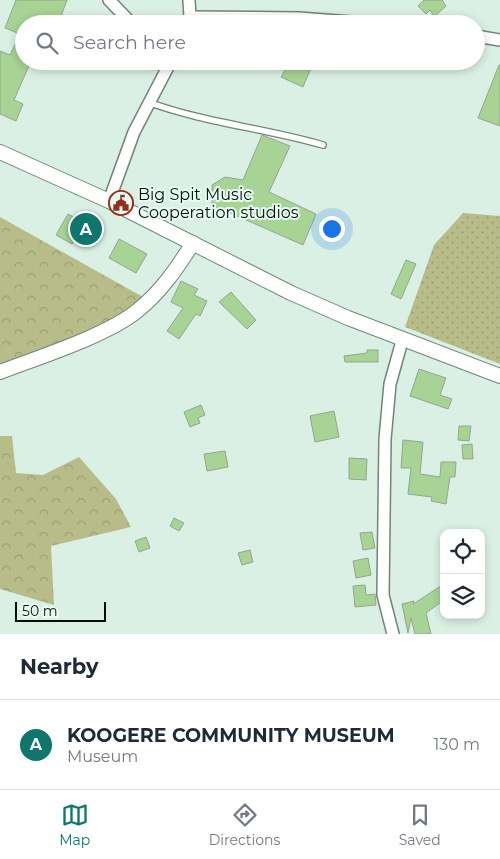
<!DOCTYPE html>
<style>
:root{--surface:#fff;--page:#f6f6f7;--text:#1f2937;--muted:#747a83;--line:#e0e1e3;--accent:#0f766e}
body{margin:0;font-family:Montserrat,sans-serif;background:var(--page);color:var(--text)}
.controls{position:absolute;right:15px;bottom:15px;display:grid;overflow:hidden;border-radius:10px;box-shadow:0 2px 8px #0003}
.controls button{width:45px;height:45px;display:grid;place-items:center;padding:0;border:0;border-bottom:1px solid var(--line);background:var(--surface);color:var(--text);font:25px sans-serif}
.scale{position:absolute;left:15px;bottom:12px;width:91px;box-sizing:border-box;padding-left:5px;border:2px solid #070e0a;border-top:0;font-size:14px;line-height:18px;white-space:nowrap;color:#070e0a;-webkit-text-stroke:4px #e7fdf2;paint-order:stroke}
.you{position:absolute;left:331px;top:228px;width:18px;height:18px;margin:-12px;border:4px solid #fff;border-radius:50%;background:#1a73e8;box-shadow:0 0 0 8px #1a73e833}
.badge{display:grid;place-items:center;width:32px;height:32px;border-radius:50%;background:var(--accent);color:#fff;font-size:16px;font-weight:700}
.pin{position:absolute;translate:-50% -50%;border:2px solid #fff;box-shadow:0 1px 5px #0006}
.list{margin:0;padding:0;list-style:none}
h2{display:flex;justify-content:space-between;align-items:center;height:65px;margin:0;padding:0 20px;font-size:21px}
h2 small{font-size:16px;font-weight:400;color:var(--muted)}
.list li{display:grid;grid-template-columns:32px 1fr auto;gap:15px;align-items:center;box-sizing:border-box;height:90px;padding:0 20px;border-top:1px solid var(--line)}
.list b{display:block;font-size:19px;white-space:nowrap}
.list p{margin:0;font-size:16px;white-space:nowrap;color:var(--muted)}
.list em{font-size:16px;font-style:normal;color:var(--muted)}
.icon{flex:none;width:28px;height:28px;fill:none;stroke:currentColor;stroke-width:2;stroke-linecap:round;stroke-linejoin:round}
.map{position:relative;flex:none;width:500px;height:634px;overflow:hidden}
.search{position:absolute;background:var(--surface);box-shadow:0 2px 8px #0003;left:15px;right:15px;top:15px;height:55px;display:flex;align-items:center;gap:12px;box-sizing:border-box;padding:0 18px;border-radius:28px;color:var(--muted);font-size:19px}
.sheet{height:155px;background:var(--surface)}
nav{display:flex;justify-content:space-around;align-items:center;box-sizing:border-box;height:70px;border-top:1px solid var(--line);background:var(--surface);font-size:14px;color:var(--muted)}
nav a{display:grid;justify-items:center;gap:2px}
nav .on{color:var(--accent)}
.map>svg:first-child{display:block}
</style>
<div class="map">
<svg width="500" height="634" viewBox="0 0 500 634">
<defs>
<pattern id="grass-dots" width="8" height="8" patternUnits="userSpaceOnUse" patternTransform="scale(1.25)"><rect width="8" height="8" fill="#b8bc89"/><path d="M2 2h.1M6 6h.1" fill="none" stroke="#9da075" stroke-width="1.8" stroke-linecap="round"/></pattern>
<pattern id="forest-crowns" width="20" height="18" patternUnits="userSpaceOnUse" patternTransform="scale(1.25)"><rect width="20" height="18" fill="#b8bc89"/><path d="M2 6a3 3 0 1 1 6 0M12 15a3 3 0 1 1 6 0" fill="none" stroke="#9da075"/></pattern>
</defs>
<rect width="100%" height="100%" fill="#daf0e5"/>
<polygon fill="url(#grass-dots)" points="463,213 500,216 500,364 405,327 434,245"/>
<g fill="url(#forest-crowns)">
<polygon points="0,217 143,297 116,321 0,367"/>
<polygon points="0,436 12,436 16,473 43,475 79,457 116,499 131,527 51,546 54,605 0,589"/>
</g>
<g fill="#a7d395" stroke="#97a493">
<polygon points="16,0 67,0 58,24 24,24 24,61 31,61 14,100 23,104 16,121 0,114 0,51 10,55 20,34 5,28"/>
<polygon points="424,0 442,0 446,6 434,17 430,10 426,14 418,6"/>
<polygon points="290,61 314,61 303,87 281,77"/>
<polygon points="499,65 500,65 500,126 478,118"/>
<polygon points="262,135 290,146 269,192 316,214 303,245 212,205 212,185 225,177 243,180"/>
<polygon points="68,214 84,223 72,244 56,235"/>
<polygon points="119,239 147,254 136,273 109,258"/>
<polygon points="406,260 416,264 401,299 391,294"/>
<polygon points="181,281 198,289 194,295 207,301 200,316 196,314 179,339 167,331 183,308 171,302"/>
<polygon points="231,292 256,320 247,329 219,302"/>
<polygon points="367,350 378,350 378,362 345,362 344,356 367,353"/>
<polygon points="419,369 446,378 440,395 452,399 448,409 410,396"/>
<polygon points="201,405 205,415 198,418 200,423 190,427 184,412"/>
<polygon points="334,411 339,437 315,442 310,416"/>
<polygon points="459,426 471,426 469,441 458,440"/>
<polygon points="403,440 423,442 420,474 440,477 441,462 456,462 455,477 450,477 446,504 431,501 432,497 408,494 411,468 401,468"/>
<polygon points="472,444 473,459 463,459 462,445"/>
<polygon points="225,451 228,467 207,471 204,454"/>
<polygon points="349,458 367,459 366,480 349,479"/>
<polygon points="174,518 184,523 179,531 170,526"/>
<polygon points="372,532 375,548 363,550 360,533"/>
<polygon points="146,537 150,548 139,552 135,541"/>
<polygon points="250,550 253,562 242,565 238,553"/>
<polygon points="368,558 371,575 356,578 353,561"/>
<polygon points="444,584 444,600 426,613 431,634 415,634 411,618 408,633 402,604 414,601 413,604"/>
<polygon points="365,585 366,595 375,594 376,605 355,607 353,586"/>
</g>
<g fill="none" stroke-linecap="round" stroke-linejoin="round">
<defs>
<path id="service" d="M 148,102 C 205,123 265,128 323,145"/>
<g id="minor">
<polyline points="109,0 132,24"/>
<polyline points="190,17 299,18 378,24"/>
<polyline points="188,23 190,17 189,0"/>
<polyline points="476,36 500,40"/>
<polyline points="109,201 134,132 171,61"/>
<polyline points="393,634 383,595 385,439 390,384 402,341"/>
</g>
<g id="tertiary">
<polyline points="0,152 109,201 291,293 348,318 500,376"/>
<path d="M 0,372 C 39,357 106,336 137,311 C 161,292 177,268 193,243"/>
</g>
</defs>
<use href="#service" stroke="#71857b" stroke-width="8"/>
<use href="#minor" stroke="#71857b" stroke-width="14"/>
<use href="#tertiary" stroke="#71857b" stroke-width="16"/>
<use href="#service" stroke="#fff" stroke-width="5.5"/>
<use href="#minor" stroke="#fff" stroke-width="11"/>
<use href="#tertiary" stroke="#fff" stroke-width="14"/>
</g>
<defs>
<symbol id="civic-ring" viewBox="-11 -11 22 22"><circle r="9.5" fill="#e7fdf2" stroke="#962d1a" stroke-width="1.5"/><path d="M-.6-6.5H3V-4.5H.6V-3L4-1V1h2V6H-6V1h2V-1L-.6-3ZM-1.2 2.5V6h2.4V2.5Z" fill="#962d1a"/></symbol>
</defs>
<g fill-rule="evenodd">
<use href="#civic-ring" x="107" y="189" width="28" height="28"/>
</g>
<g text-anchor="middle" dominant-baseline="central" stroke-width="4" stroke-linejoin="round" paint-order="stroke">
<g font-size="16" fill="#070e0a" stroke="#e7fdf2" text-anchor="start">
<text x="138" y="194">Big Spit Music<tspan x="138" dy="18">Cooperation studios</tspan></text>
</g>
</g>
</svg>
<div class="controls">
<button><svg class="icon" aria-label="locate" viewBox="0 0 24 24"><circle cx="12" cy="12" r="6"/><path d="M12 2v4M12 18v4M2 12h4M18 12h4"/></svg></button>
<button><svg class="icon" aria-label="layers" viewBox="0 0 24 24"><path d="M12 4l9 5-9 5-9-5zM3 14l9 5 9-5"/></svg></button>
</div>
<div class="scale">50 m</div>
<div class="you"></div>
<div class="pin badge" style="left:86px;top:229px">A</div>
<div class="search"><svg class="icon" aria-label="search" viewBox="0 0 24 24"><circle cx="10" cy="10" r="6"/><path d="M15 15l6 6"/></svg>Search here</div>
</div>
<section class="sheet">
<h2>Nearby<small></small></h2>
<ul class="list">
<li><span class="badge">A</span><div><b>KOOGERE COMMUNITY MUSEUM</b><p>Museum</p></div><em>130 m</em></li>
</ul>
</section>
<nav>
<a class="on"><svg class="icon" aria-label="map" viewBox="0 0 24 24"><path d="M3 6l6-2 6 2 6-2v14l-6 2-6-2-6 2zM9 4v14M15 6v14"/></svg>Map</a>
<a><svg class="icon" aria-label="directions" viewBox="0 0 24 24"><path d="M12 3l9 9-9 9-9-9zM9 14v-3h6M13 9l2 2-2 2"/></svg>Directions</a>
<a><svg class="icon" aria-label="saved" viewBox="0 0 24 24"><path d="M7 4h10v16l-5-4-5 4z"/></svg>Saved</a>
</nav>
